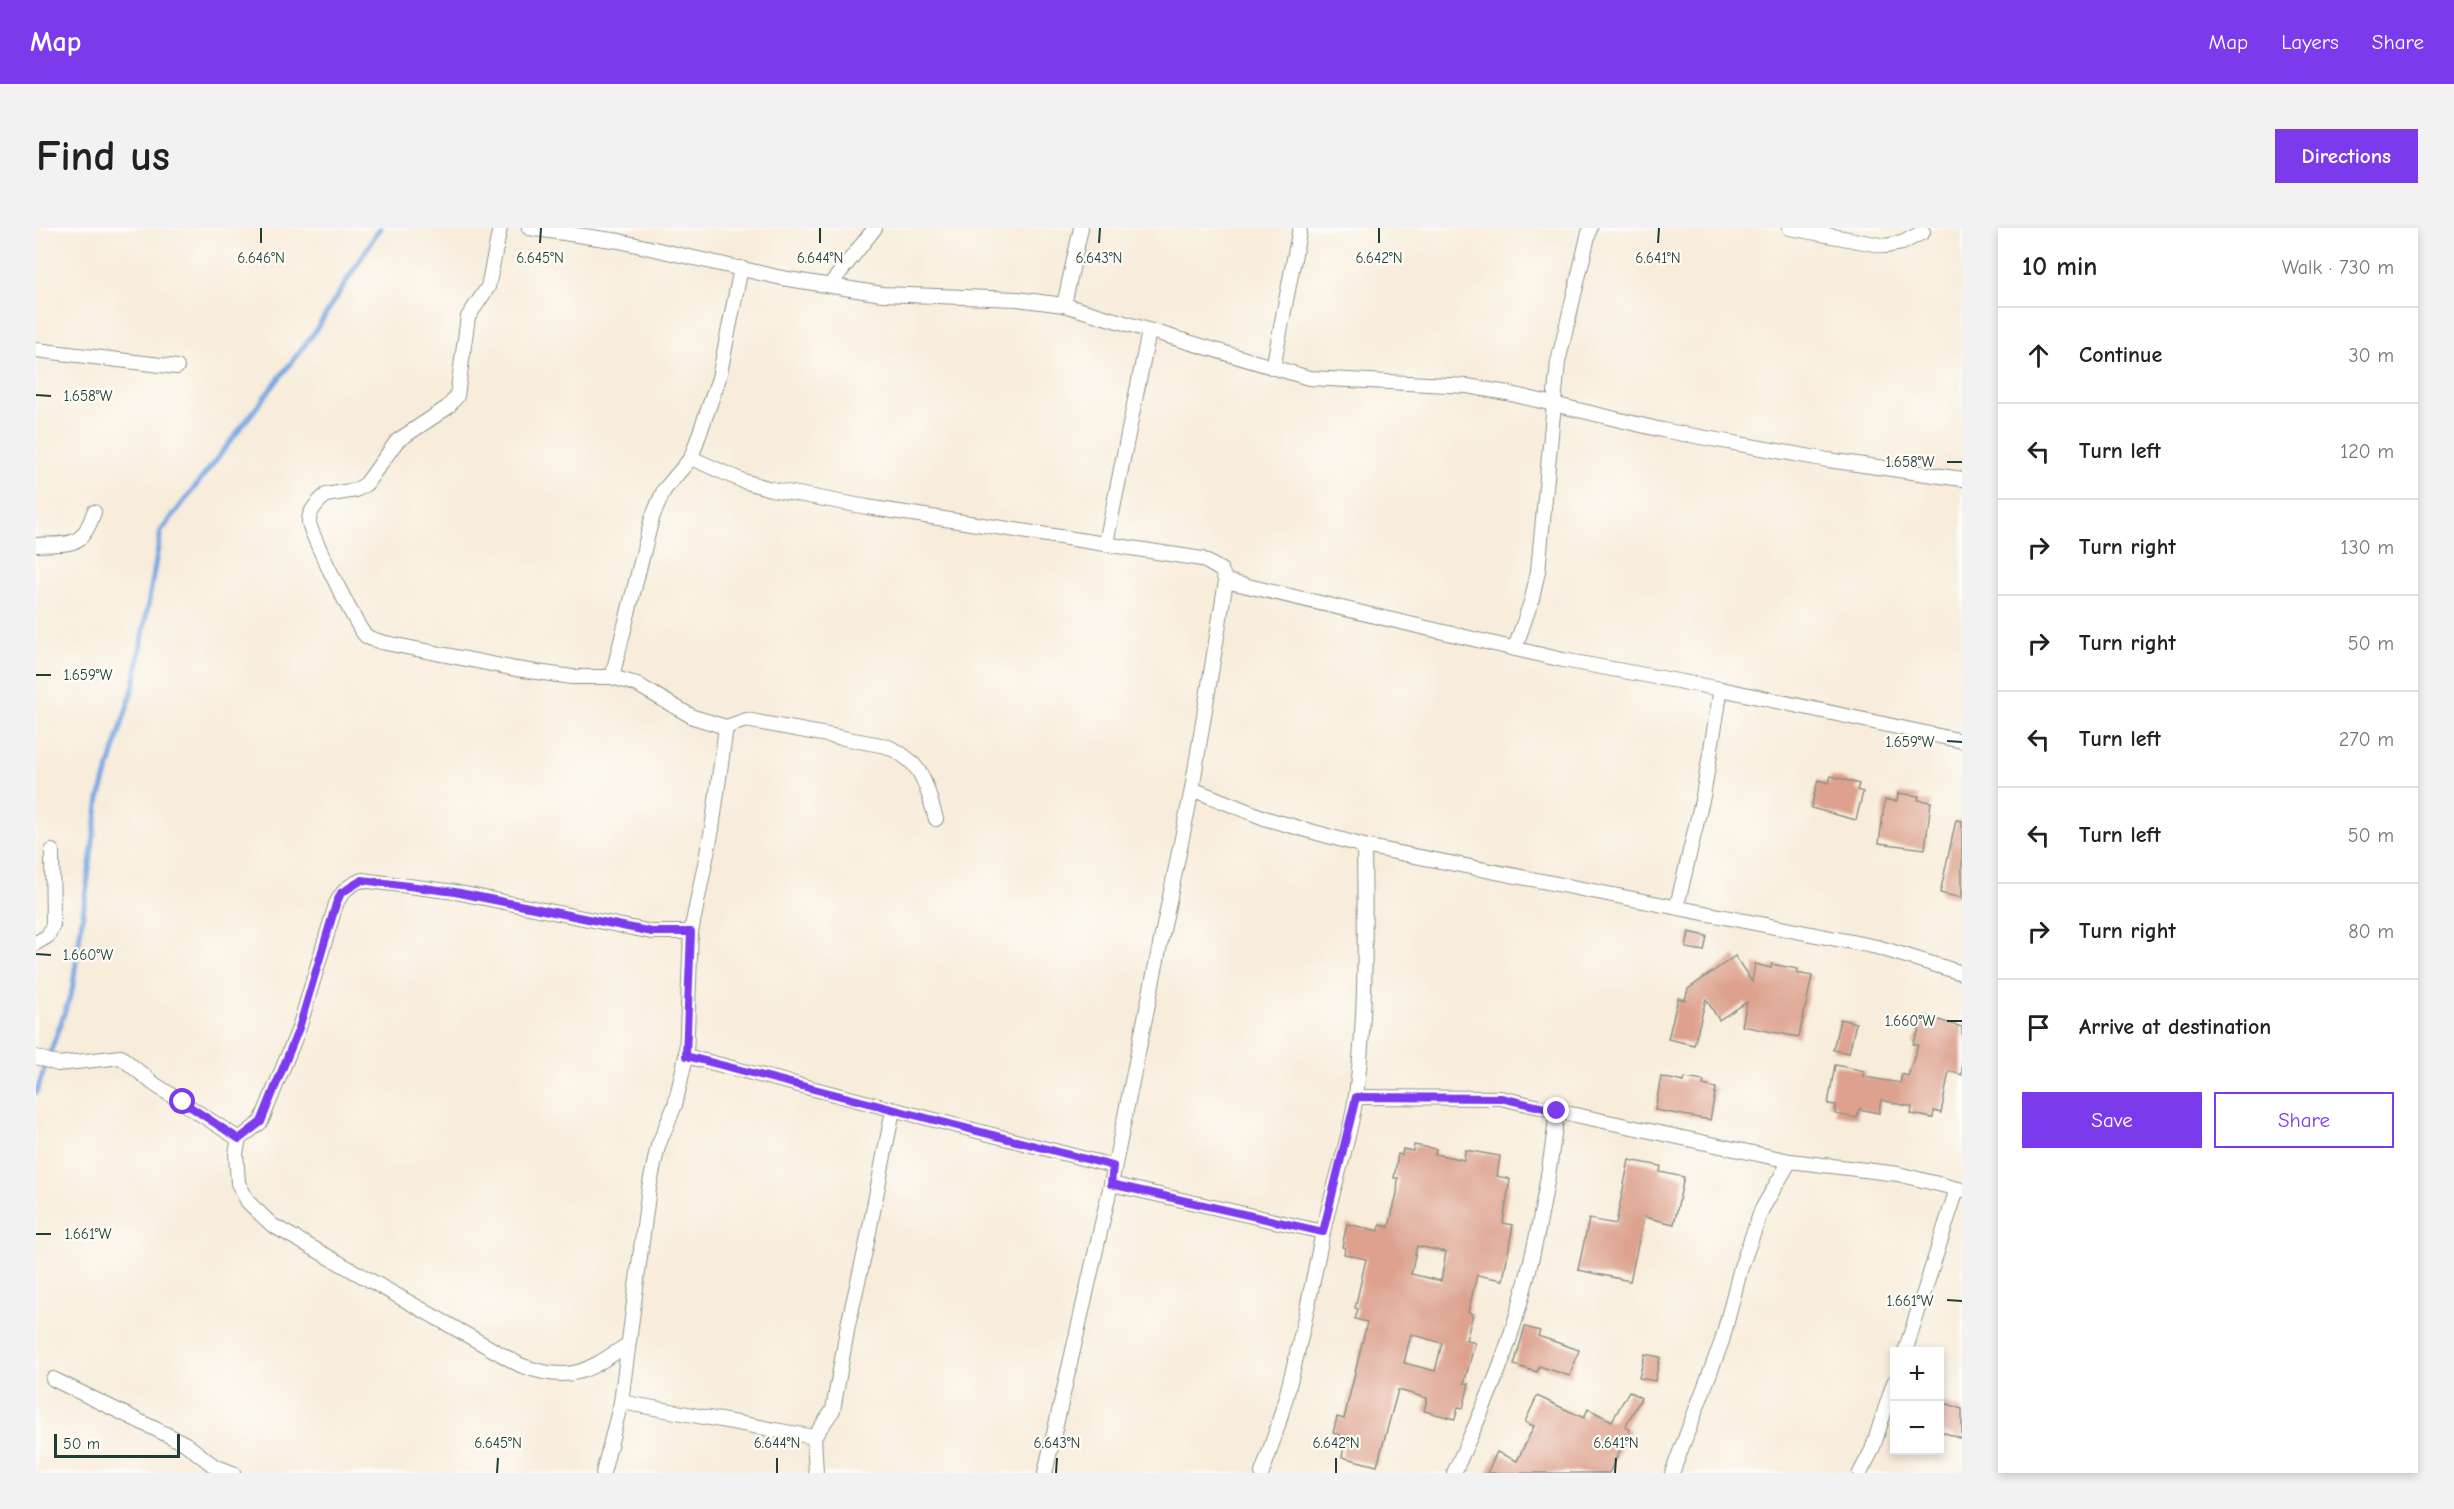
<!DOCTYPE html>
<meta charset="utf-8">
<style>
:root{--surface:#fff;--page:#f2f2f2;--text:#202124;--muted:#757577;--line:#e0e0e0;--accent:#7c3aed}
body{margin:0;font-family:"Comic Neue",sans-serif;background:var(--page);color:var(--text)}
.controls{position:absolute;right:18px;bottom:18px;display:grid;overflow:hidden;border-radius:0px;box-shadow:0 3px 9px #0003}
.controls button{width:54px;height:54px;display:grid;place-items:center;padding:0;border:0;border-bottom:2px solid var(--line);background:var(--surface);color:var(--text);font:30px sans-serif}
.scale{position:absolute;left:18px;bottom:15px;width:126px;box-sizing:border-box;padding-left:6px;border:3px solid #1f3d34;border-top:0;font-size:16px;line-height:21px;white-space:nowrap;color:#1f3d34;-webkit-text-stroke:4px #fdfcf7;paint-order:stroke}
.stop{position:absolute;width:18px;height:18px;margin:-14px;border:4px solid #7c3aed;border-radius:50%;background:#fff}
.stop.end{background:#7c3aed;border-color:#fff;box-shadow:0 2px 6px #0008}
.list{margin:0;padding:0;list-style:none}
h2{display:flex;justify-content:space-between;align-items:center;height:78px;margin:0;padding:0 24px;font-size:26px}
h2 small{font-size:20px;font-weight:400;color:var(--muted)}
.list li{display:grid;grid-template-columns:39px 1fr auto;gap:18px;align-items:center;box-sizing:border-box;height:96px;padding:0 24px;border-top:2px solid var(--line)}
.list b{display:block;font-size:22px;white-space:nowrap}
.list em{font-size:20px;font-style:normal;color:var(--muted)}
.actions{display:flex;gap:12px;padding:18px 24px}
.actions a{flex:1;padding:14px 0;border:2px solid var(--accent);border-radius:0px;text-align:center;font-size:21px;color:var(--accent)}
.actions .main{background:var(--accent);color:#fff}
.icon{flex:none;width:33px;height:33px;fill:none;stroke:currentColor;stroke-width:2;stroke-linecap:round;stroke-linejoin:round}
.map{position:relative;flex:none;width:1926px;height:1245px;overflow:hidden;border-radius:0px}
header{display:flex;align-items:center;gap:36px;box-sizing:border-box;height:84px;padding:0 30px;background:var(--accent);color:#fff}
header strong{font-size:28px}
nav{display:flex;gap:33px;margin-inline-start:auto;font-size:21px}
.intro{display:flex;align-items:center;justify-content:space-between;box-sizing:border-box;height:144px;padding:0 36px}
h1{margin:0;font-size:42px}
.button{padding:15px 27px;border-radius:0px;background:var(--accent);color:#fff;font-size:21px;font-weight:700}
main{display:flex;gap:36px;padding:0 36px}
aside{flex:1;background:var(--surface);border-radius:0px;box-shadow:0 3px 9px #0003}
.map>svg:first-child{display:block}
</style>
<header>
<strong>Map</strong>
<nav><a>Map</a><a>Layers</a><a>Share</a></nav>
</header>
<div class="intro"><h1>Find us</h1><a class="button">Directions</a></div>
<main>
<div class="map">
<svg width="1926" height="1245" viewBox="0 0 1926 1245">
<rect width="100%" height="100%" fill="#fdfcf7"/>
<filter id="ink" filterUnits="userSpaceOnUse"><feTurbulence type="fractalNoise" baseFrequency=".0167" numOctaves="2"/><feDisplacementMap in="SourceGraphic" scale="12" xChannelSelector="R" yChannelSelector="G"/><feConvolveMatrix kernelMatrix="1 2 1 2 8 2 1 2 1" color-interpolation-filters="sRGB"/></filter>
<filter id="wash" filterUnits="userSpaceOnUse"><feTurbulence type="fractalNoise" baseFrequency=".008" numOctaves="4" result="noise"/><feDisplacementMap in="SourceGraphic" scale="24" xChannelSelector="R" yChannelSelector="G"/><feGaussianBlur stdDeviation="1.35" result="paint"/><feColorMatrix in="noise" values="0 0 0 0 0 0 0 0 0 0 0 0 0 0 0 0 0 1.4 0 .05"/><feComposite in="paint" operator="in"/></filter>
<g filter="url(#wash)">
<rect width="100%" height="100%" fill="#f8ecda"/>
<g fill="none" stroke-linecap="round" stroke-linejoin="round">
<polyline stroke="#78a8e2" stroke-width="5" points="0,865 36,763 63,571 98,457 125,303 278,105 344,0"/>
</g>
<g id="blocks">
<g fill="#dda18d" fill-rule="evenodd">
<polygon points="1795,548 1823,556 1821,562 1827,564 1820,592 1775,580 1782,552 1793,555"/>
<polygon points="1862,565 1883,568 1882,572 1895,574 1889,621 1843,615 1849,572 1861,573"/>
<polygon points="1920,592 1926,593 1926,670 1904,665"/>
<polygon points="1653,704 1671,708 1668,723 1650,720"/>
<polygon points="1699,728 1716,754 1719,736 1735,740 1736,736 1762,741 1761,745 1776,748 1763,809 1706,798 1711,774 1683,792 1670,771 1658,817 1632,811 1642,770 1649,772 1652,761"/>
<polygon points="1889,788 1926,799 1926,847 1913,843 1905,885 1898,883 1897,890 1875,886 1876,879 1845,872 1843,885 1823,881 1821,890 1799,886 1800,877 1792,876 1799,837 1829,843 1828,849 1864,855 1866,846 1872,848 1882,817 1877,816"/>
<polygon points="1804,791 1820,795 1813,825 1797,822"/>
<polygon points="1625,849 1648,854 1649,850 1668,853 1667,857 1680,860 1674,892 1619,882"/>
<path d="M 1378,917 L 1400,921 L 1399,926 L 1428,932 L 1429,922 L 1464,928 L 1461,948 L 1474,951 L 1467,995 L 1477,997 L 1467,1052 L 1441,1047 L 1432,1084 L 1437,1086 L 1430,1112 L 1439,1115 L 1428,1155 L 1433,1156 L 1427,1180 L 1422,1179 L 1419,1191 L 1388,1183 L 1391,1170 L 1362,1162 L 1341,1238 L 1306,1229 L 1310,1209 L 1297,1205 L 1301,1189 L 1308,1191 L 1331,1094 L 1319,1091 L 1322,1081 L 1319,1080 L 1330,1031 L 1308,1026 L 1309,1020 L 1306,1019 L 1311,996 L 1343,1003 L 1344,997 L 1353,999 L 1361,965 L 1362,950 L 1358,950 L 1362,926 L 1366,927 L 1367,921 L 1377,923 ZM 1381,1018 L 1410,1024 L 1405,1053 L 1375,1046 ZM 1375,1106 L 1406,1115 L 1399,1143 L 1368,1135 Z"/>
<polygon points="1593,932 1625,938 1624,944 1648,949 1638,996 1608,989 1594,1053 1542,1042 1553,991 1580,996"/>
<polygon points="1489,1099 1504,1103 1502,1108 1543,1122 1534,1148 1503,1138 1501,1144 1478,1137"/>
<polygon points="1609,1126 1624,1129 1619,1153 1603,1150"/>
<polygon points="1593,1163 1605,1170 1589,1199 1594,1202 1573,1245 1451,1245 1461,1224 1481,1233 1498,1198 1489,1194 1501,1168 1548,1190 1552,1181 1576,1193"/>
<polygon points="1906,1174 1926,1181 1926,1211 1904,1203"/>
</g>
</g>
</g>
<g filter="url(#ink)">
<use href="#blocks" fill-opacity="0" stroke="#8c9487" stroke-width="1.5"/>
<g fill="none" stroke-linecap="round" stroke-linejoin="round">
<defs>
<g id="street">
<path d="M 464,0 L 452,59 L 432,89 L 421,168 L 412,179 L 361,213 L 330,256 L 320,262 L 290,267 C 283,273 272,284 273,294 C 274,305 321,399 329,407 C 333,411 340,412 345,414 L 480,441 L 536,449 L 576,449 L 600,456 L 657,489 L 690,499 L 710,492 L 850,518 C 887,534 889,554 900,591"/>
<polyline points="493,0 583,13 746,50 846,66 981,71 1028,77 1273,150 1431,158 1471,165 1626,202 1792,232 1926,251"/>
<polyline points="1754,0 1849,18 1866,15 1887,4"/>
<polyline points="794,57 839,0"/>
<polyline points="1028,77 1045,0"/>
<polyline points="0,122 141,139"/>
<polyline points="1237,140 1264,0"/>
<polyline points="655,230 707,253 735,261 831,279 1166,331 1185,342 1190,353 1156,561 1075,956 1009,1245"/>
<polyline points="1070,315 1113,103"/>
<path d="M 0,317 C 35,315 46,321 58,284"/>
<polyline points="1190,353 1527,432 1685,461 1926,513"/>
<polyline points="1479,420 1496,371 1502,343 1522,134 1554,0"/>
<polyline points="576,449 616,290 628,262 655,230 683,150 705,40"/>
<polyline points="1156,561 1231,591 1328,618 1841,719 1926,745"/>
<polyline points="1641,678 1667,568 1685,461"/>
<polyline points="0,715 12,708 17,697 16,623"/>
<polyline points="650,828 1077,938"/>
<polyline points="0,829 22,836 85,829 118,856 203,911"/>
<path d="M 1320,869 L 1465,870 L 1521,883 C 1511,968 1494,1054 1465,1136 C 1451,1173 1434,1209 1418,1245"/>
<polyline points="1521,883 1754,933 1862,946 1926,962"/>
<polyline points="1075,956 1287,1004"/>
<path d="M 591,1117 C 550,1144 534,1156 484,1137 L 236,997 L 212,974 L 202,955 L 200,925 L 203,911 L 225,894 L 263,800 L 300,676 C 306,663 313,657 326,652 L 419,664 L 616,704 L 655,704"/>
<polyline points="1869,1124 1921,961"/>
<polyline points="17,1151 150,1216 178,1238 197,1245"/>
<polyline points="585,1174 778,1209"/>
<polyline points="567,1245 585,1174 613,960 622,918 639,877 650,828 655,704 676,601 690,499"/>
<polyline points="780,1245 778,1209 797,1182 812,1097 830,1019 857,882"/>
<path d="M 1226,1245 C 1255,1166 1270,1086 1287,1004 C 1297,958 1314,913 1320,867 C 1331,784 1329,702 1328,618"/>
<polyline points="1636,1245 1686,1113 1705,1039 1726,981 1754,933"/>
<polyline points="1824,1245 1836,1222 1858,1154"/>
</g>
</defs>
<use href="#street" stroke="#8c9487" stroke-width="16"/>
<use href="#street" stroke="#fff" stroke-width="14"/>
</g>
</g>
<g fill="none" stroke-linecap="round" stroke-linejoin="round" filter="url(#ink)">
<polyline stroke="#7c3aed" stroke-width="8" points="147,874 203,911 225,894 263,800 300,676 305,665 326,652 419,664 616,704 655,704 650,828 1077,938 1075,956 1287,1004 1320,869 1465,870 1521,883"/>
</g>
<path fill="none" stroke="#1f3d34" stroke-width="2" d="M 225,15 L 225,0M 504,15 L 505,0M 784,15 L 784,0M 1063,15 L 1064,0M 1343,15 L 1343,0M 1622,15 L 1623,0M 0,167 L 15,168M 1911,234 L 1926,234M 0,447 L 15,447M 1911,513 L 1926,514M 0,726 L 15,727M 1911,793 L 1926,793M 0,1006 L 15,1006M 1911,1072 L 1926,1073M 461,1245 L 462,1230M 741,1245 L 741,1230M 1020,1245 L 1021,1230M 1300,1245 L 1300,1230M 1579,1245 L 1580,1230"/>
<g font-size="15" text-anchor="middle" fill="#1f3d34" stroke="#fdfcf7" stroke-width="4.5" stroke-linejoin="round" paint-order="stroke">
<text x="225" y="35">6.646°N</text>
<text x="504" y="35">6.645°N</text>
<text x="784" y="35">6.644°N</text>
<text x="1063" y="35">6.643°N</text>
<text x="1343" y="35">6.642°N</text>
<text x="1622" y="35">6.641°N</text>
<text x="52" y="173">1.658°W</text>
<text x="1874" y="239">1.658°W</text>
<text x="52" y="452">1.659°W</text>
<text x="1874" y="519">1.659°W</text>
<text x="52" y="732">1.660°W</text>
<text x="1874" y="798">1.660°W</text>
<text x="52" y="1011">1.661°W</text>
<text x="1874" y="1078">1.661°W</text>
<text x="462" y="1220">6.645°N</text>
<text x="741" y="1220">6.644°N</text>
<text x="1021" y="1220">6.643°N</text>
<text x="1300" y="1220">6.642°N</text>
<text x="1580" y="1220">6.641°N</text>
</g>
</svg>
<div class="controls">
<button>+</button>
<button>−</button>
</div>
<div class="scale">50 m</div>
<div class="stop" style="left:147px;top:874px"></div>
<div class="stop end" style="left:1521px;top:883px"></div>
</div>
<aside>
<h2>10 min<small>Walk · 730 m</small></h2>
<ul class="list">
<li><svg class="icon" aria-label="ahead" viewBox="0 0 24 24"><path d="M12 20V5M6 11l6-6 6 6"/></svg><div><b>Continue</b></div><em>30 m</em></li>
<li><svg class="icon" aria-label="left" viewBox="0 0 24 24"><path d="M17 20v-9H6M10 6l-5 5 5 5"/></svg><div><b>Turn left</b></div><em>120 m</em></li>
<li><svg class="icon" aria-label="right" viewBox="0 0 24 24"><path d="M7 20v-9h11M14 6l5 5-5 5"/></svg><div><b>Turn right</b></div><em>130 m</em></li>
<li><svg class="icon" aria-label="right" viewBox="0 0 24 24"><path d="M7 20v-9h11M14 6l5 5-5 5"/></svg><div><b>Turn right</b></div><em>50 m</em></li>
<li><svg class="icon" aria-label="left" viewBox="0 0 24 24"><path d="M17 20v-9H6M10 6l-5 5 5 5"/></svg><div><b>Turn left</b></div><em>270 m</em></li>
<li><svg class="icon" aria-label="left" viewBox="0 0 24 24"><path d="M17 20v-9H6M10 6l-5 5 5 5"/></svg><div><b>Turn left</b></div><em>50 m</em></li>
<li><svg class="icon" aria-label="right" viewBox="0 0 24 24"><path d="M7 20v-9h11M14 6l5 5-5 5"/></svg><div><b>Turn right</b></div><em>80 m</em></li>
<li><svg class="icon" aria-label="arrive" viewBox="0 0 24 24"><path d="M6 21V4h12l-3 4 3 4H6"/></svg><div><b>Arrive at destination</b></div></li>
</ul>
<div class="actions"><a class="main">Save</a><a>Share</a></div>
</aside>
</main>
